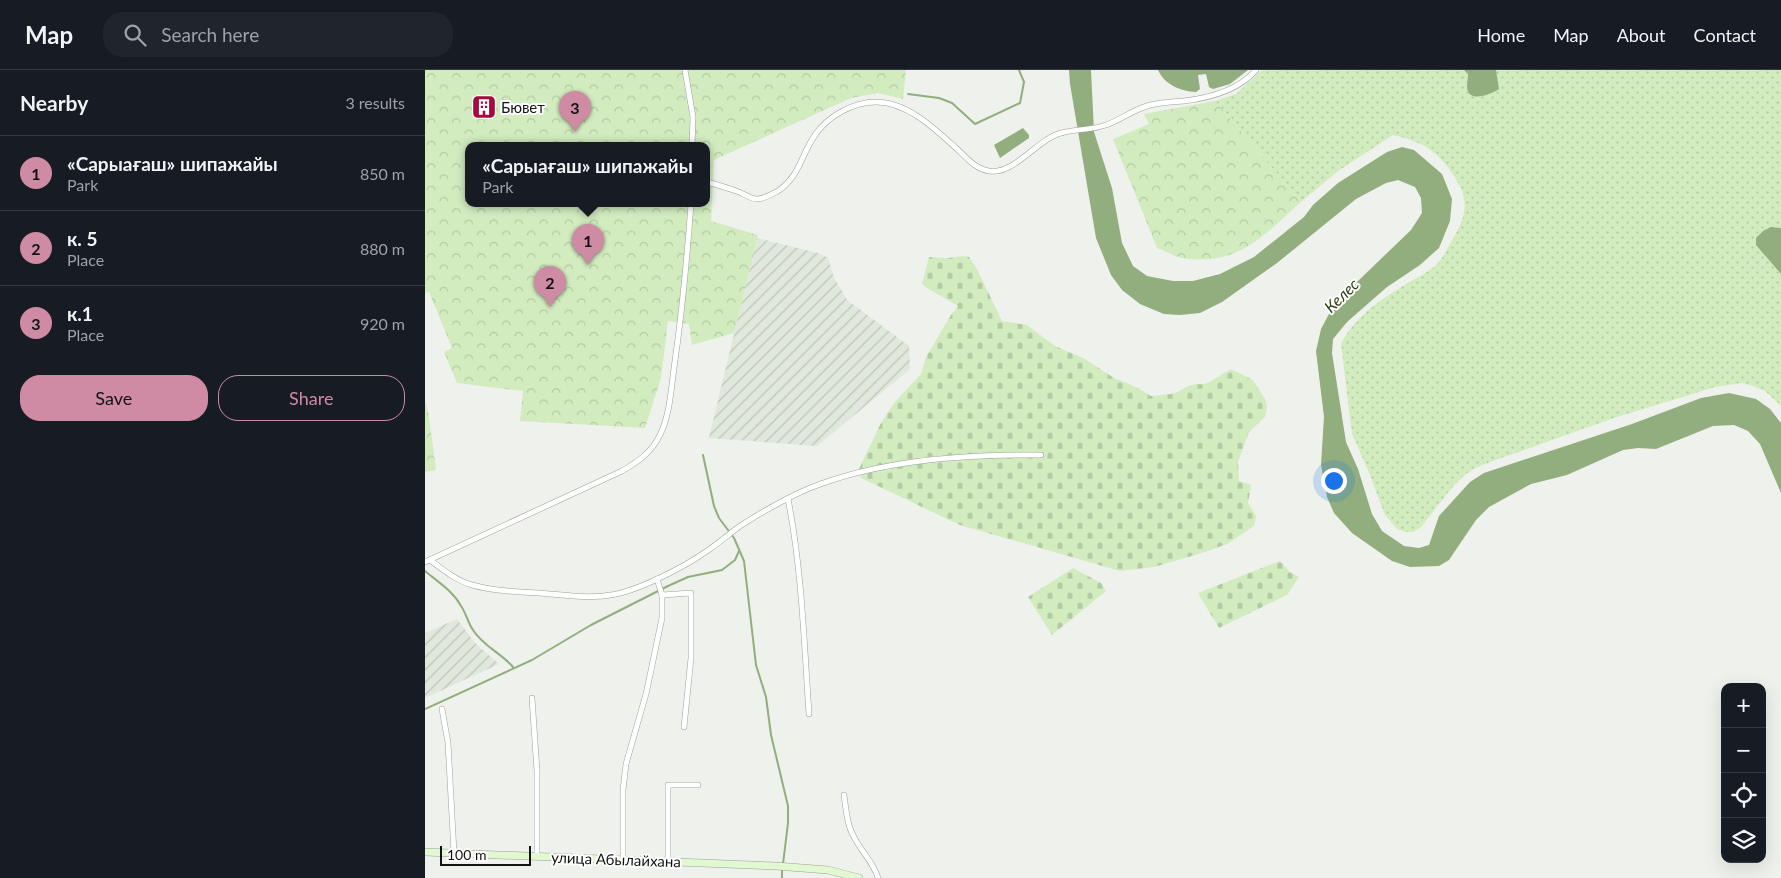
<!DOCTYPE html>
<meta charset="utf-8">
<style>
:root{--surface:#171b24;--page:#20242c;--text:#f1f3f6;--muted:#9ea1a6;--line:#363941;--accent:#cf8ba3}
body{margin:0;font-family:Lato,sans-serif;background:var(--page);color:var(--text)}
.controls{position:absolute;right:15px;bottom:15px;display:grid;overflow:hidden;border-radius:10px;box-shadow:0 5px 20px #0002}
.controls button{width:45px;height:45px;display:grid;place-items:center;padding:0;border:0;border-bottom:1px solid var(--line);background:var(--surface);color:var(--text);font:25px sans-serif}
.scale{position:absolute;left:15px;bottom:12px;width:91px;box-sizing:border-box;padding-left:5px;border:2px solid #131412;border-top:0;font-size:14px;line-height:18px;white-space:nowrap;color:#131412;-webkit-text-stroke:4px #fff;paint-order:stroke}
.you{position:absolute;left:908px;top:410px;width:18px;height:18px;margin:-12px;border:4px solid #fff;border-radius:50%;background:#1a73e8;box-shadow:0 0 0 8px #1a73e833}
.badge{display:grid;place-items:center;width:32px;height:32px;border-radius:50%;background:var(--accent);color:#111;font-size:16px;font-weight:700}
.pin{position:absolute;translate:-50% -41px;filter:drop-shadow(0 1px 2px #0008)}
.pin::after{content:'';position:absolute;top:26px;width:18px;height:15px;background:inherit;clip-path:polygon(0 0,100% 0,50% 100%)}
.popup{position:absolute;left:40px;top:72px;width:245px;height:65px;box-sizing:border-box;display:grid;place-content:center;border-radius:10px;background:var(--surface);filter:drop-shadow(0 1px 4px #0005);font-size:16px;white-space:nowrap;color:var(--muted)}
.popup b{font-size:19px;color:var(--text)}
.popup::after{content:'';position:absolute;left:50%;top:100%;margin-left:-10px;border:10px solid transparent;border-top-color:var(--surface)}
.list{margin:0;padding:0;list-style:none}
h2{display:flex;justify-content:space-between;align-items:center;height:65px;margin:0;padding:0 20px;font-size:21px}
h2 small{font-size:16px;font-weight:400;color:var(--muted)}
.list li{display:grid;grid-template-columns:32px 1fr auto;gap:15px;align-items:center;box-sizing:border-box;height:75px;padding:0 20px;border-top:1px solid var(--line)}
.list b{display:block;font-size:19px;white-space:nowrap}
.list p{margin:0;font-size:16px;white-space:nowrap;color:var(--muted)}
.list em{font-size:16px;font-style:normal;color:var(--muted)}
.actions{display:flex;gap:10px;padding:15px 20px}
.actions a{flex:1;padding:11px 0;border:1px solid var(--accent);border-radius:20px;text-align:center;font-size:18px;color:var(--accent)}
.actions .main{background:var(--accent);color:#111}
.icon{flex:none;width:28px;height:28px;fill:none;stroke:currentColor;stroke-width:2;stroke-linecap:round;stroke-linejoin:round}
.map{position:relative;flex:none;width:1356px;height:808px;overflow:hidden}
header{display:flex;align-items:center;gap:30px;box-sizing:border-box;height:70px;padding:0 25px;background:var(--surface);border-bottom:1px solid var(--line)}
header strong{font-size:24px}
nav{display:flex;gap:28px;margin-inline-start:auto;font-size:18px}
.search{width:350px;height:45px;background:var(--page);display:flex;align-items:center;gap:12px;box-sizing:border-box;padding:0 18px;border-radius:20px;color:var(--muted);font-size:19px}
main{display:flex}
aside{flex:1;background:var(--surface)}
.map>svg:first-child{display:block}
</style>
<header>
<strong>Map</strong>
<div class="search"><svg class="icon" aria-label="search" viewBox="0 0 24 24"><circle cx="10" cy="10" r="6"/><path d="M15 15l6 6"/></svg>Search here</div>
<nav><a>Home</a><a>Map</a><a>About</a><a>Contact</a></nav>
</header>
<main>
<aside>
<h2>Nearby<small>3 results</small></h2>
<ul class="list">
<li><span class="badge">1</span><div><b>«Сарыағаш» шипажайы</b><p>Park</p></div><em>850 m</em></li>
<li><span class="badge">2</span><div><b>к. 5</b><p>Place</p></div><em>880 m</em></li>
<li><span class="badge">3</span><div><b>к.1</b><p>Place</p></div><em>920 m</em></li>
</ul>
<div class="actions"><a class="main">Save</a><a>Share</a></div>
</aside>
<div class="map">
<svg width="1356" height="808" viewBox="0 0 1356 808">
<defs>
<pattern id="industrial-furrows" width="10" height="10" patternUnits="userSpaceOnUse" patternTransform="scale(1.25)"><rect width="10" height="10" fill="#e0e7db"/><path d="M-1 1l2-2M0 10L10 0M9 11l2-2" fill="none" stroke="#bfc5bb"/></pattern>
<pattern id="grass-dots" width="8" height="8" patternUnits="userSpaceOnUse" patternTransform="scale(1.25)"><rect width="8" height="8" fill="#d2ecc0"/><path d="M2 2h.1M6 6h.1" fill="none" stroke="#b3caa4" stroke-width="1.8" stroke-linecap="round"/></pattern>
<pattern id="cemetery-stones" width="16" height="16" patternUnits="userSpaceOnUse" patternTransform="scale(1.25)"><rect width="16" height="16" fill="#d2ecc0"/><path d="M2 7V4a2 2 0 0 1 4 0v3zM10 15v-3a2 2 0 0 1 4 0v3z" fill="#b3caa4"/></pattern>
<pattern id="park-crowns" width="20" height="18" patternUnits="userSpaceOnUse" patternTransform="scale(1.25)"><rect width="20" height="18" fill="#d2ecc0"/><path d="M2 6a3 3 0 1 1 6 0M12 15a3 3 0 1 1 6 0" fill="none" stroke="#b3caa4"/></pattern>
</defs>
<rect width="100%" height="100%" fill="#eef1ec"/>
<g fill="url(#industrial-furrows)">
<polygon points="332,168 393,183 403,188 409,208 422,230 484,276 485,299 392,376 284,368"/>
<polygon points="32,549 50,573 74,594 0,628 0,563"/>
</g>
<path fill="url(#grass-dots)" d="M 837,0 L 1356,0 L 1356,336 L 1340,321 L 1328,316 L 1317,313 L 1290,317 L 1189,348 L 1065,392 C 1057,395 1048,399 1041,404 C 1023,419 1010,441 995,458 L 988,462 L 980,462 L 972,459 L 960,445 L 945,405 L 927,364 L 916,274 C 929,247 958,228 983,213 C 991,208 1001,203 1009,197 C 1017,190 1021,181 1026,172 C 1041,147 1046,132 1029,106 C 1013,81 996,71 968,65 L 913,101 L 876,132 L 790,31 L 811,24 Z"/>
<g fill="url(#cemetery-stones)">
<path d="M 538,186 L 544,187 L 552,199 L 577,251 L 602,255 L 630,276 L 660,289 L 689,308 L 711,317 L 726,326 C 733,325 739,325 746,324 C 754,323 761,315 771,314 C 775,314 778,315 782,313 C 791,310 797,303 806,299 L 828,310 L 840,329 L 842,337 L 840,347 L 824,362 L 813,392 L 814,411 L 826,415 L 823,433 L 831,446 L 829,456 L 802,474 L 777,483 L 729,497 L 695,501 L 535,455 L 436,408 L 434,399 L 456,353 L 469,333 L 496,304 L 501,287 L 526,245 L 533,236 L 502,218 L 497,214 L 504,187 L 523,188 Z"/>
<polygon points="855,491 865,502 874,507 862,525 794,558 773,523"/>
<polygon points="648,498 676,513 681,521 627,565 603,527"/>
</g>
<g fill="url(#park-crowns)" fill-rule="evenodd">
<path d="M 0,0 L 481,0 L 478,29 L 453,23 L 426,28 L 289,90 L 286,151 L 333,165 L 309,263 L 267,275 L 264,254 L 243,251 L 236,308 L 220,358 L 95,351 L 98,321 L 32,313 L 19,282 L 27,278 L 4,222 L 0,223 ZM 44,76 L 282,76 L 282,134 L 44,134 Z"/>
<path d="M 790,31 L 876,132 C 838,166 813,197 757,188 C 749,186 740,181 732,178 L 688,69 L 724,54 L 719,44 Z"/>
<polygon points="0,330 4,346 11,400 0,402"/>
</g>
<g fill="#92ae7e">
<polygon points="644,0 666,0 669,62 687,118 697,173 708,196 722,206 748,211 768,211 795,204 829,187 879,147 888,135 913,113 962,82 977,77 989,80 1017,104 1027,129 1025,151 1014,178 995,195 962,217 922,252 908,269 907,283 921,372 933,399 947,444 957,461 979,476 994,478 1004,475 1014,446 1045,412 1059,403 1207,354 1276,328 1304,323 1331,329 1345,339 1356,353 1356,423 1335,374 1323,361 1309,355 1288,356 1231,379 1213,378 1198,380 1142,405 1106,414 1064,437 1051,450 1024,490 1014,496 985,497 967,491 927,463 909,443 902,427 896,395 899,347 891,281 896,259 904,244 934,210 986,160 997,143 996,128 990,117 973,110 961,113 931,129 852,193 797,232 775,243 755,245 739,244 715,234 697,220 686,205 671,168 645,14"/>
<path d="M 733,0 L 823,0 L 805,14 L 788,19 L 784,17 L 781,4 L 773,5 L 775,19 L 771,22 C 755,21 740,15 733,0 Z"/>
<path d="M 1039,0 L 1071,0 L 1074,19 C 1066,24 1043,34 1042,17 C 1042,13 1043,8 1043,4 Z"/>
<polygon points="598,58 604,65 604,68 575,88 569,75"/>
<polygon points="1346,157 1356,158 1356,204 1331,175 1331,168 1338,161"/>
</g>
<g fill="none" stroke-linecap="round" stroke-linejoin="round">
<g stroke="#92ae7e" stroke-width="2">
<polyline points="483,24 514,28 527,33 550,54 595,33 599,12 594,0"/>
<polyline points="278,385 289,436 294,448 309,468 319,491 331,595 341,627 346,665 363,736 363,753 358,794"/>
<path d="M 0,501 C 13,512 28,521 36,536 C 41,543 43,553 48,560 C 58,576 76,583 88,597"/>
<polyline points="0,639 107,590 166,555 243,516 263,507 297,500 310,490 314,481"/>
<polyline points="357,808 357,798"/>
</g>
<defs>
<g id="minor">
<polyline points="260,0 268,47 267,76"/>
<path d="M 282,112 C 293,115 303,118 314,122 C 319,124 326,129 332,129 C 339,129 347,124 353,121 C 375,106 376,85 390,65 C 403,46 428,32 451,32 C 482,32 509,58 531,78 C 541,87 550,99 564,101 C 590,105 612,69 636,63 C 651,59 667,60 681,55 C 695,50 708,40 722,36 C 735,32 746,32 759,31 C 784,28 814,20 831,0"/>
<path d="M 363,429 C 377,500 379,572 384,644"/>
<path d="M 5,490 C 17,499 32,511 47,515 C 69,521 92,522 114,523 C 138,525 163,529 186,525 C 213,521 259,497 282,481 C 294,473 304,464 315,456 C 337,442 361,428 385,418 C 454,390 542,384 616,385"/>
<path d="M 0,492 L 197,401 C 214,391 226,383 235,365 C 245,344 246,320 249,298 C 257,243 262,189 266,134"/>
<polyline points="237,525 266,523 266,588 259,657"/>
<polyline points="107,628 112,701 112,786"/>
<polyline points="17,639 23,673 29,783"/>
<path d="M 419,725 C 421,739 422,755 429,767 C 436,781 449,793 453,808"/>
<polyline points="198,790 198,720 201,694 221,624 237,548 237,525 232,509"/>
<polyline points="243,792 243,715 273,715"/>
</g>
<polyline id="secondary" points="0,782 351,796 403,800 434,808"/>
</defs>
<use href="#minor" stroke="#9da09b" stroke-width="6"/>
<use href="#secondary" stroke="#9da09b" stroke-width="8"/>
<use href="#minor" stroke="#fff" stroke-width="5"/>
<use href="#secondary" stroke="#e2f8d0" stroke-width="7"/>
</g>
<defs>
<symbol id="building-square" viewBox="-11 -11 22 22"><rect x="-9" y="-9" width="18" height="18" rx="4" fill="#a50c3e" stroke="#fff"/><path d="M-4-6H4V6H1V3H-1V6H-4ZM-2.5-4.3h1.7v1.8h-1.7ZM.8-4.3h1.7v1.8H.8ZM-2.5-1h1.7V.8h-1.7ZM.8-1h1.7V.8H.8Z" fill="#fff"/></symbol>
</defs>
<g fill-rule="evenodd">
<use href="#building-square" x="45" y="23" width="28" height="28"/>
</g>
<g text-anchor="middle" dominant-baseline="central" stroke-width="4" stroke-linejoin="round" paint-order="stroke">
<g font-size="15" fill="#131412" stroke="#fff" text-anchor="start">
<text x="76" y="37">Бювет</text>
</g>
<g font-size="15" fill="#131412" stroke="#fff">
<text transform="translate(191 789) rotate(2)">улица Абылайхана</text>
</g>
<g font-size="16" font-style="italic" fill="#27410d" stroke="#fff">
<text transform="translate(916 225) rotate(-44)">Келес</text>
</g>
</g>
</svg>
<div class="controls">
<button>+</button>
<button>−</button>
<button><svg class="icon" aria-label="locate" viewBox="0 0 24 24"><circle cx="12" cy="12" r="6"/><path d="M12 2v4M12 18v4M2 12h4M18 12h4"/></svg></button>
<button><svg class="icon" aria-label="layers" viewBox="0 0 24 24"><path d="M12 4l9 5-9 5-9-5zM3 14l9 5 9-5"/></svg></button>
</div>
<div class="scale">100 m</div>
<div class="you"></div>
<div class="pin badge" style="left:163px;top:195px">1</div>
<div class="popup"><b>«Сарыағаш» шипажайы</b>Park</div>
<div class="pin badge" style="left:125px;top:237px">2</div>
<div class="pin badge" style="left:150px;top:62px">3</div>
</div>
</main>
